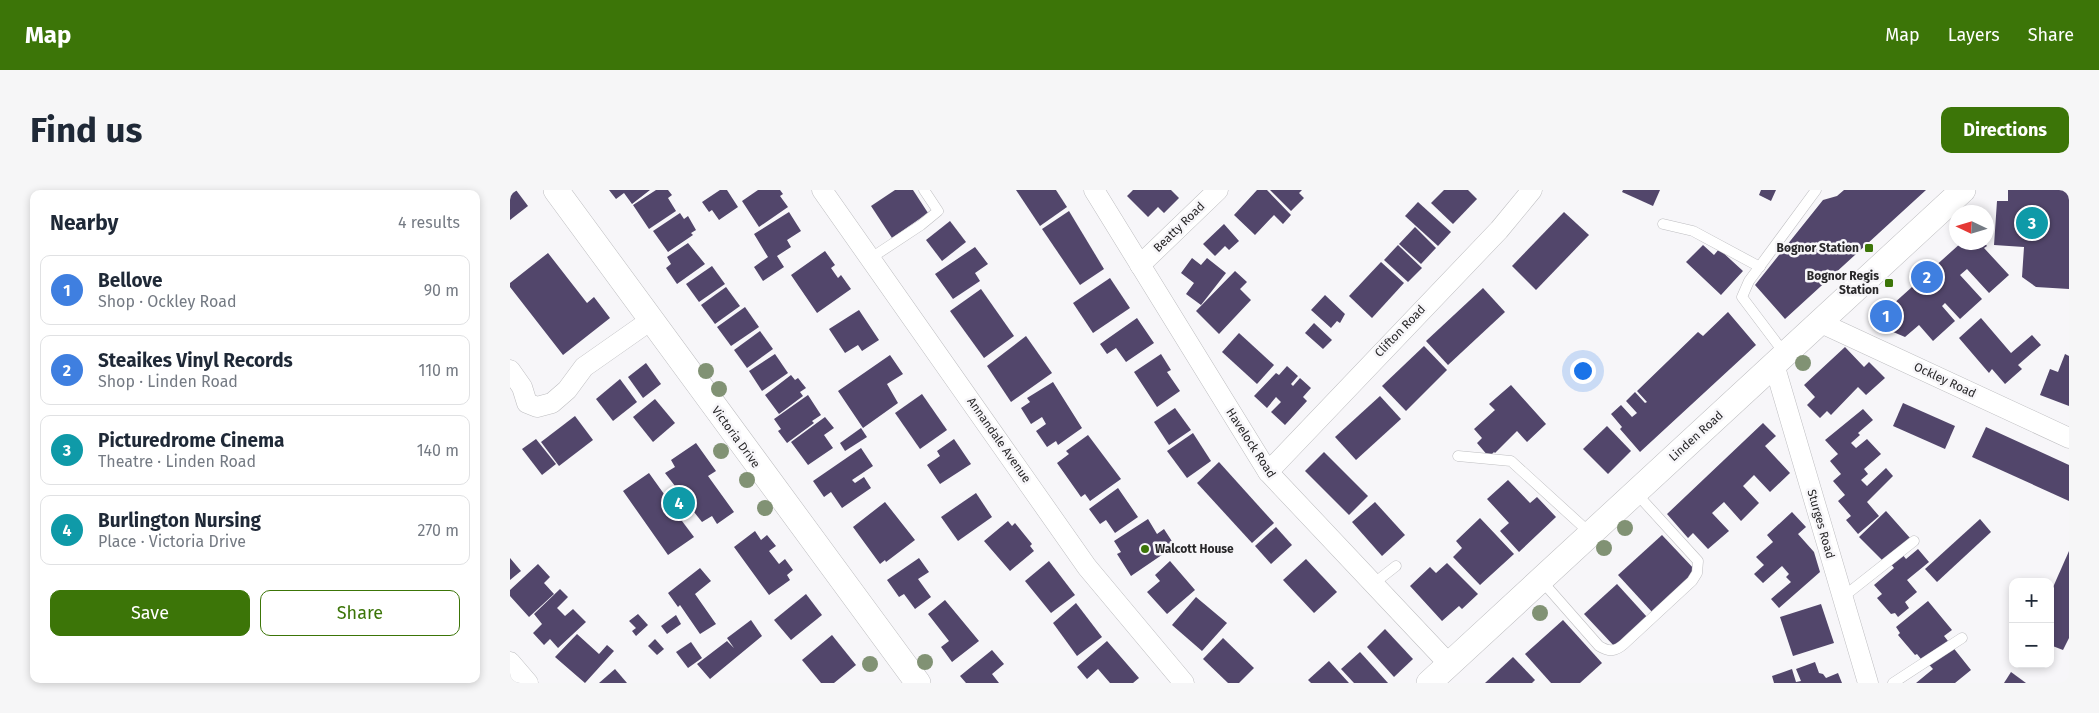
<!DOCTYPE html>
<meta charset="utf-8">
<style>
:root{--surface:#fff;--page:#f6f6f7;--text:#1f2937;--muted:#747a83;--line:#e0e1e3;--accent:#3c7508}
body{margin:0;font-family:"Fira Sans",sans-serif;background:var(--page);color:var(--text)}
.controls{position:absolute;right:15px;bottom:15px;display:grid;overflow:hidden;border-radius:10px;box-shadow:0 2px 8px #0003}
.controls button{width:45px;height:45px;display:grid;place-items:center;padding:0;border:0;border-bottom:1px solid var(--line);background:var(--surface);color:var(--text);font:25px sans-serif}
.compass{position:absolute;left:1439px;top:15px;width:45px;height:45px;border-radius:50%;background:var(--surface);box-shadow:0 2px 8px #0003;rotate:274deg}
.you{position:absolute;left:1072px;top:180px;width:18px;height:18px;margin:-12px;border:4px solid #fff;border-radius:50%;background:#1a73e8;box-shadow:0 0 0 8px #1a73e833}
.badge{display:grid;place-items:center;width:32px;height:32px;border-radius:50%;background:var(--accent);color:#fff;font-size:16px;font-weight:700}
.pin{position:absolute;translate:-50% -50%;border:2px solid #fff;box-shadow:0 1px 5px #0006}
.list{margin:0;padding:0;list-style:none}
h2{display:flex;justify-content:space-between;align-items:center;height:65px;margin:0;padding:0 20px;font-size:21px}
h2 small{font-size:16px;font-weight:400;color:var(--muted)}
.list li{display:grid;grid-template-columns:32px 1fr auto;gap:15px;align-items:center;box-sizing:border-box;height:70px;margin:0 10px 10px;padding:0 10px;border:1px solid var(--line);border-radius:10px}
.list b{display:block;font-size:19px;white-space:nowrap}
.list p{margin:0;font-size:16px;white-space:nowrap;color:var(--muted)}
.list em{font-size:16px;font-style:normal;color:var(--muted)}
.actions{display:flex;gap:10px;padding:15px 20px}
.actions a{flex:1;padding:11px 0;border:1px solid var(--accent);border-radius:10px;text-align:center;font-size:18px;color:var(--accent)}
.actions .main{background:var(--accent);color:#fff}
.map{position:relative;flex:none;width:1559px;height:493px;overflow:hidden;border-radius:10px}
header{display:flex;align-items:center;gap:30px;box-sizing:border-box;height:70px;padding:0 25px;background:var(--accent);color:#fff}
header strong{font-size:24px}
nav{display:flex;gap:28px;margin-inline-start:auto;font-size:18px}
.intro{display:flex;align-items:center;justify-content:space-between;box-sizing:border-box;height:120px;padding:0 30px}
h1{margin:0;font-size:35px}
.button{padding:12px 22px;border-radius:10px;background:var(--accent);color:#fff;font-size:18px;font-weight:700}
main{display:flex;gap:30px;padding:0 30px}
aside{flex:1;background:var(--surface);border-radius:10px;box-shadow:0 2px 8px #0003}
.map>svg:first-child{display:block}
</style>
<header>
<strong>Map</strong>
<nav><a>Map</a><a>Layers</a><a>Share</a></nav>
</header>
<div class="intro"><h1>Find us</h1><a class="button">Directions</a></div>
<main>
<aside>
<h2>Nearby<small>4 results</small></h2>
<ul class="list">
<li><span class="badge" style="background:#3f7fe0">1</span><div><b>Bellove</b><p>Shop · Ockley Road</p></div><em>90 m</em></li>
<li><span class="badge" style="background:#3f7fe0">2</span><div><b>Steaikes Vinyl Records</b><p>Shop · Linden Road</p></div><em>110 m</em></li>
<li><span class="badge" style="background:#0f9aa8">3</span><div><b>Picturedrome Cinema</b><p>Theatre · Linden Road</p></div><em>140 m</em></li>
<li><span class="badge" style="background:#0f9aa8">4</span><div><b>Burlington Nursing</b><p>Place · Victoria Drive</p></div><em>270 m</em></li>
</ul>
<div class="actions"><a class="main">Save</a><a>Share</a></div>
</aside>
<div class="map">
<svg width="1559" height="493" viewBox="0 0 1559 493">
<rect width="100%" height="100%" fill="#f7f6f9"/>
<g fill="#52466b">
<polygon points="0,0 6,0 18,16 0,30"/>
<polygon points="99,0 140,0 122,14 114,3 106,9"/>
<polygon points="146,0 158,0 162,5 158,8 166,21 139,39 123,15"/>
<polygon points="210,0 217,0 228,17 209,30 202,20 199,22 192,12"/>
<polygon points="248,0 270,0 273,4 270,6 278,17 249,37 232,11"/>
<polygon points="385,0 403,0 418,23 382,48 361,16"/>
<polygon points="506,0 546,0 557,17 530,36"/>
<polygon points="623,0 661,0 669,8 654,23 648,17 638,27 617,6"/>
<polygon points="747,0 757,0 781,25 773,34 764,25 745,45 724,25"/>
<polygon points="760,0 792,0 789,3 794,8 781,21"/>
<polygon points="934,0 958,0 967,9 943,34 921,13"/>
<polygon points="1113,0 1150,0 1143,16 1112,2"/>
<polygon points="1251,0 1266,0 1261,11 1249,5"/>
<polygon points="1334,0 1416,0 1275,129 1245,95 1313,10 1327,6"/>
<polygon points="1498,0 1559,0 1559,99 1526,97 1512,87 1514,57 1484,55 1487,11 1498,11"/>
<polygon points="908,12 941,42 928,56 895,26"/>
<polygon points="559,21 594,79 570,95 532,39"/>
<polygon points="279,22 291,41 277,50 281,57 267,66 274,77 253,91 244,77 258,67 244,44"/>
<polygon points="1054,22 1079,45 1026,100 1002,76"/>
<polygon points="170,23 174,29 178,26 186,40 181,43 183,45 158,62 143,41"/>
<polygon points="440,31 456,52 432,71 416,50"/>
<polygon points="714,34 729,51 719,60 715,56 705,66 693,54"/>
<polygon points="905,37 926,58 911,74 889,54"/>
<polygon points="1452,52 1474,52 1477,56 1474,58 1499,85 1479,103 1457,79 1450,85 1472,109 1450,129 1435,113 1432,116 1445,131 1423,151 1409,135 1395,147 1362,133"/>
<polygon points="178,53 195,74 167,94 156,78 161,74 157,67"/>
<polygon points="888,55 912,78 898,92 874,70"/>
<polygon points="1193,55 1204,65 1209,59 1233,81 1211,105 1176,72"/>
<polygon points="465,57 478,74 465,83 470,91 443,109 425,84"/>
<polygon points="315,61 325,75 321,78 328,88 331,85 341,99 307,123 281,85"/>
<polygon points="38,63 77,113 84,107 100,128 53,165 0,97 0,93"/>
<polygon points="682,68 691,75 697,68 716,83 691,115 676,104 684,93 671,83"/>
<polygon points="871,72 894,93 862,128 839,106"/>
<polygon points="202,76 215,94 189,112 176,94"/>
<polygon points="725,81 737,92 730,99 741,110 709,144 686,121"/>
<polygon points="600,88 620,118 583,143 563,113"/>
<polygon points="216,97 230,116 205,134 191,115"/>
<polygon points="973,98 995,122 938,175 916,151"/>
<polygon points="471,99 504,146 474,168 440,121"/>
<polygon points="815,105 835,124 830,133 827,131 821,138 801,120"/>
<polygon points="235,117 249,137 221,156 207,137"/>
<polygon points="349,120 369,150 352,161 348,155 335,163 319,139"/>
<polygon points="1218,122 1246,155 1130,262 1110,239 1112,237 1101,224 1111,215 1122,227 1127,223 1116,211 1125,202 1135,213 1137,212 1127,201 1188,142 1193,146"/>
<polygon points="627,128 644,153 616,172 606,158 597,164 590,154"/>
<polygon points="1471,128 1501,163 1522,145 1531,155 1508,175 1512,179 1495,194 1482,179 1479,183 1449,148"/>
<polygon points="804,133 822,150 813,159 795,143"/>
<polygon points="250,141 263,159 237,178 224,160"/>
<polygon points="729,143 764,175 747,194 712,162"/>
<polygon points="516,146 542,183 501,212 477,176"/>
<polygon points="914,156 937,180 896,221 872,196"/>
<polygon points="1335,157 1354,177 1359,172 1375,188 1356,205 1348,197 1321,225 1317,221 1310,228 1297,215 1305,207 1294,195"/>
<polygon points="265,164 278,183 252,201 239,181"/>
<polygon points="651,164 661,180 657,182 670,201 647,217 624,182"/>
<polygon points="1555,164 1559,166 1559,216 1530,205 1540,179 1548,182"/>
<polygon points="380,165 393,184 377,194 388,213 353,238 328,201"/>
<polygon points="136,173 151,194 133,208 118,187"/>
<polygon points="777,176 788,186 781,194 783,196 790,188 801,198 793,207 797,211 775,235 761,222 771,212 766,207 757,218 744,206 766,183 769,185"/>
<polygon points="281,185 285,190 288,188 296,198 290,202 293,206 269,224 255,205"/>
<polygon points="110,189 127,212 103,231 86,209"/>
<polygon points="543,192 572,238 548,255 546,251 537,257 526,241 536,234 532,227 521,234 511,218 520,212 517,208"/>
<polygon points="1001,195 1036,234 1017,252 1007,241 985,263 984,262 979,267 967,253 972,248 964,239 985,220 979,214"/>
<polygon points="412,204 437,240 410,259 385,223"/>
<polygon points="298,205 311,225 302,231 304,233 277,253 268,241 271,239 264,229"/>
<polygon points="870,206 891,229 846,270 825,247"/>
<polygon points="145,209 165,233 143,252 123,227"/>
<polygon points="1393,213 1445,236 1435,259 1383,236"/>
<polygon points="665,218 681,240 659,255 644,232"/>
<polygon points="1353,219 1363,230 1348,243 1350,245 1341,253 1346,258 1357,249 1371,264 1354,279 1358,284 1351,290 1357,296 1376,278 1383,286 1357,312 1369,326 1348,344 1336,330 1341,326 1328,311 1335,305 1323,291 1331,284 1320,271 1328,264 1315,250"/>
<polygon points="65,226 83,250 49,276 31,252"/>
<polygon points="315,227 324,238 314,245 323,258 298,275 281,252"/>
<polygon points="1253,233 1266,246 1255,256 1280,283 1260,302 1244,285 1233,296 1249,313 1231,331 1214,312 1202,323 1219,341 1198,359 1183,343 1178,348 1157,324"/>
<polygon points="1097,236 1121,261 1098,284 1073,259"/>
<polygon points="1476,237 1559,275 1559,311 1462,267"/>
<polygon points="351,238 357,247 335,261 330,253"/>
<polygon points="683,243 701,271 677,288 657,261"/>
<polygon points="578,245 611,289 580,311 575,304 571,307 547,273 559,264 556,261"/>
<polygon points="26,249 46,274 32,285 12,259"/>
<polygon points="444,249 461,274 430,294 417,275 430,266 427,261"/>
<polygon points="186,253 206,281 198,286 224,322 207,334 202,326 192,332 184,322 172,331 184,347 158,365 113,301 139,283 154,304 165,296 155,283 165,277 161,270"/>
<polygon points="351,258 363,276 342,290 345,293 354,287 361,298 332,318 321,302 314,307 303,291"/>
<polygon points="814,262 858,306 839,325 795,281"/>
<polygon points="709,272 764,333 742,353 687,293"/>
<polygon points="998,290 1020,313 1027,307 1046,327 1009,362 990,341 999,333 977,309"/>
<polygon points="608,298 628,327 605,343 596,330 590,334 579,319"/>
<polygon points="466,303 482,327 448,351 431,327"/>
<polygon points="375,312 405,350 376,372 375,370 370,374 343,337"/>
<polygon points="865,312 895,345 872,366 842,332"/>
<polygon points="1376,321 1400,348 1388,359 1396,369 1408,359 1419,372 1397,390 1407,402 1395,412 1399,418 1388,427 1385,423 1381,424 1367,408 1372,404 1364,395 1384,378 1377,369 1373,371 1349,347"/>
<polygon points="1282,322 1296,337 1288,344 1304,362 1310,382 1269,418 1261,409 1281,392 1276,387 1279,384 1272,376 1253,393 1244,384 1254,375 1246,367 1263,352 1257,345"/>
<polygon points="970,328 1004,364 970,395 943,367 952,358 946,351"/>
<polygon points="638,329 647,344 654,339 665,356 621,386 607,364 611,362 604,351"/>
<polygon points="1470,329 1481,342 1427,392 1415,379"/>
<polygon points="498,331 502,336 505,333 522,354 520,356 524,361 500,381 474,351"/>
<polygon points="766,337 782,355 761,374 745,356"/>
<polygon points="245,341 251,350 257,345 266,356 259,361 269,374 275,369 283,380 277,385 280,390 259,405 224,357"/>
<polygon points="1152,345 1186,381 1142,422 1108,385"/>
<polygon points="1559,361 1559,448 1553,460 1540,455 1540,404"/>
<polygon points="0,368 11,381 0,390"/>
<polygon points="409,368 419,382 408,389 421,407 405,419 394,404 389,407 377,390"/>
<polygon points="796,369 827,402 804,423 773,390"/>
<polygon points="539,371 565,405 541,423 515,391"/>
<polygon points="660,371 685,400 657,424 637,402 650,391 645,385"/>
<polygon points="937,373 968,404 952,419 949,416 932,431 900,396 920,377 926,383"/>
<polygon points="28,374 40,387 34,393 44,404 19,427 0,406 0,400"/>
<polygon points="190,378 201,391 185,404 206,434 190,444 170,415 168,417 158,403"/>
<polygon points="1107,394 1137,427 1105,457 1074,424"/>
<polygon points="50,399 58,407 47,418 55,426 63,419 76,432 48,458 40,449 34,455 23,443 32,434 24,424"/>
<polygon points="296,404 312,425 281,450 264,430"/>
<polygon points="686,407 717,433 692,461 662,435"/>
<polygon points="435,410 469,451 442,472 431,457 439,451 418,424"/>
<polygon points="1418,411 1442,440 1434,446 1461,480 1445,493 1406,493 1423,479 1413,468 1411,469 1407,464 1405,465 1388,445 1390,443 1386,437"/>
<polygon points="566,413 592,447 567,466 543,433"/>
<polygon points="1311,414 1324,453 1283,466 1270,427"/>
<polygon points="128,424 138,435 126,446 122,441 126,438 119,431"/>
<polygon points="166,425 171,434 157,444 151,436"/>
<polygon points="241,430 252,446 200,489 187,474 217,451 224,458 217,448"/>
<polygon points="1053,430 1092,473 1070,493 1041,493 1015,464"/>
<polygon points="875,439 903,469 884,487 857,457"/>
<polygon points="67,444 89,464 97,455 104,461 75,493 45,467"/>
<polygon points="322,445 346,475 324,493 311,493 292,470"/>
<polygon points="713,448 744,478 729,493 718,493 693,469"/>
<polygon points="145,449 154,459 147,465 138,456"/>
<polygon points="597,451 629,488 623,493 600,493 588,479 577,489 567,477"/>
<polygon points="181,452 192,468 178,478 166,462"/>
<polygon points="482,460 494,474 482,484 489,493 456,493 450,486"/>
<polygon points="850,462 878,493 844,493 831,479"/>
<polygon points="1003,467 1025,490 1022,493 975,493"/>
<polygon points="819,471 839,493 801,493 798,490"/>
<polygon points="1305,472 1309,483 1313,484 1316,488 1328,483 1332,493 1264,493 1262,486 1282,479 1286,492 1291,491 1286,479"/>
<polygon points="105,479 117,493 89,493"/>
<polygon points="1501,482 1516,493 1494,493"/>
</g>
<g fill="none" stroke-linecap="round" stroke-linejoin="round">
<defs>
<g id="service">
<polyline points="1153,34 1183,41 1250,77"/>
<polyline points="361,68 411,35 428,21 414,0"/>
<polyline points="1275,164 1232,107 1239,91 1306,0"/>
<polyline points="948,266 1001,271 1080,343"/>
<path d="M 1031,390 L 1089,456 C 1099,462 1105,462 1114,454 L 1182,391 L 1187,383 L 1188,371 L 1126,303"/>
<polyline points="863,394 886,376"/>
<polyline points="1333,407 1404,351"/>
<polyline points="1383,493 1452,448"/>
</g>
<g id="minor">
<polyline points="312,0 577,377 674,493"/>
<polyline points="584,0 758,282 939,474"/>
<polyline points="630,75 708,0"/>
<polyline points="1311,133 1559,248"/>
<polyline points="1264,174 1358,493"/>
<polyline points="0,180 12,197 17,213 27,217 42,213 57,200 74,177 141,130"/>
<polyline points="758,282 989,40 1022,0"/>
<polyline points="0,472 18,493"/>
</g>
<g id="tertiary">
<polyline points="46,0 408,493"/>
<polyline points="919,493 1453,0"/>
</g>
</defs>
<use href="#service" stroke="#bebec1" stroke-width="11"/>
<use href="#minor" stroke="#bebec1" stroke-width="21"/>
<use href="#tertiary" stroke="#bebec1" stroke-width="26"/>
<use href="#service" stroke="#fff" stroke-width="10"/>
<use href="#minor" stroke="#fff" stroke-width="20"/>
<use href="#tertiary" stroke="#fff" stroke-width="25"/>
</g>
<g fill="#819274">
<circle cx="1293" cy="173" r="8"/>
<circle cx="196" cy="181" r="8"/>
<circle cx="209" cy="199" r="8"/>
<circle cx="211" cy="261" r="8"/>
<circle cx="237" cy="290" r="8"/>
<circle cx="255" cy="318" r="8"/>
<circle cx="1115" cy="338" r="8"/>
<circle cx="1094" cy="358" r="8"/>
<circle cx="1030" cy="423" r="8"/>
<circle cx="415" cy="472" r="8"/>
<circle cx="360" cy="474" r="8"/>
</g>
<g fill="#3c7508" stroke="#f7f6f9" stroke-width="2">
<rect x="1354" y="53" width="10" height="10" rx="2.5"/>
<rect x="1374" y="88" width="10" height="10" rx="2.5"/>
<circle cx="635" cy="359" r="5"/>
</g>
<g text-anchor="middle" dominant-baseline="central" stroke-width="5" stroke-linejoin="round" paint-order="stroke">
<g font-size="12" fill="#282729" stroke="#f7f6f9">
<text transform="translate(669 37) rotate(-44)">Beatty Road</text>
<text transform="translate(890 141) rotate(-46)">Clifton Road</text>
<text transform="translate(1435 190) rotate(25)">Ockley Road</text>
<text transform="translate(1186 246) rotate(-42)">Linden Road</text>
<text transform="translate(226 247) rotate(54)">Victoria Drive</text>
<text transform="translate(489 250) rotate(55)">Annandale Avenue</text>
<text transform="translate(741 253) rotate(57)">Havelock Road</text>
<text transform="translate(1311 334) rotate(74)">Sturges Road</text>
</g>
<g font-size="12" font-weight="bold" fill="#282729" stroke="#f7f6f9" text-anchor="end">
<text x="1349" y="58">Bognor Station</text>
<text x="1369" y="86">Bognor Regis<tspan x="1369" dy="14">Station</tspan></text>
<text x="645" y="359" text-anchor="start">Walcott House</text>
</g>
</g>
</svg>
<div class="controls">
<button>+</button>
<button>−</button>
</div>
<svg class="compass" viewBox="-18 -18 36 36"><path d="M0-13l5 13h-10z" fill="#e53935"/><path d="M0 13l5-13h-10z" fill="#747a83"/></svg>
<div class="you"></div>
<div class="pin badge" style="left:1376px;top:126px;background:#3f7fe0">1</div>
<div class="pin badge" style="left:1417px;top:87px;background:#3f7fe0">2</div>
<div class="pin badge" style="left:1522px;top:33px;background:#0f9aa8">3</div>
<div class="pin badge" style="left:169px;top:313px;background:#0f9aa8">4</div>
</div>
</main>
